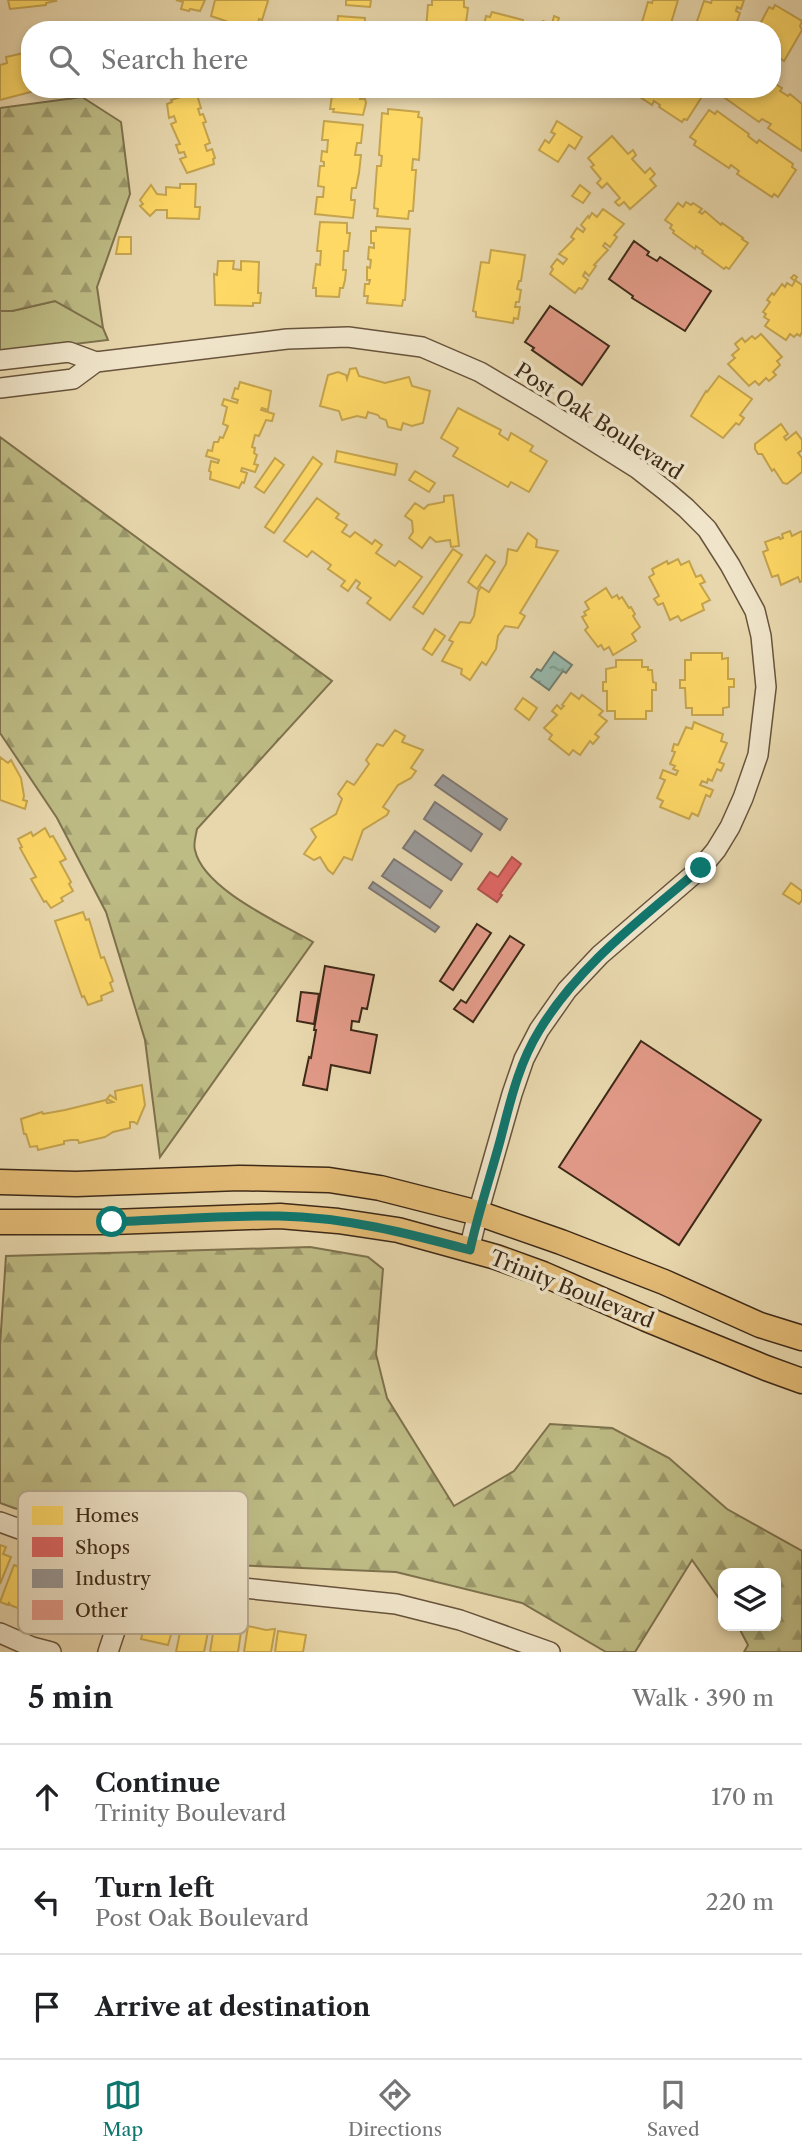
<!DOCTYPE html>
<meta charset="utf-8">
<style>
:root{--surface:#fff;--page:#f2f2f2;--text:#202124;--muted:#757577;--line:#e0e0e0;--accent:#0f766e}
body{margin:0;font-family:"Libre Caslon Text",serif;background:var(--page);color:var(--text)}
.controls{position:absolute;right:21px;bottom:21px;display:grid;overflow:hidden;border-radius:14px;box-shadow:0 4px 10px #0003}
.controls button{width:63px;height:63px;display:grid;place-items:center;padding:0;border:0;border-bottom:2px solid var(--line);background:var(--surface);color:var(--text);font:35px sans-serif}
.stop{position:absolute;width:21px;height:21px;margin:-16px;border:5px solid #0f766e;border-radius:50%;background:#fff}
.stop.end{background:#0f766e;border-color:#fff;box-shadow:0 2px 7px #0008}
.list{margin:0;padding:0;list-style:none}
h2{display:flex;justify-content:space-between;align-items:center;height:91px;margin:0;padding:0 28px;font-size:30px}
h2 small{font-size:23px;font-weight:400;color:var(--muted)}
.list li{display:grid;grid-template-columns:46px 1fr auto;gap:21px;align-items:center;box-sizing:border-box;height:105px;padding:0 28px;border-top:2px solid var(--line)}
.list b{display:block;font-size:26px;white-space:nowrap}
.list p{margin:0;font-size:23px;white-space:nowrap;color:var(--muted)}
.list em{font-size:23px;font-style:normal;color:var(--muted)}
.icon{flex:none;width:38px;height:38px;fill:none;stroke:currentColor;stroke-width:2;stroke-linecap:round;stroke-linejoin:round}
.map{position:relative;flex:none;width:802px;height:1652px;overflow:hidden}
.search{position:absolute;background:var(--surface);box-shadow:0 4px 10px #0003;left:21px;right:21px;top:21px;height:77px;display:flex;align-items:center;gap:18px;box-sizing:border-box;padding:0 24px;border-radius:28px;color:var(--muted);font-size:26px}
.sheet{height:406px;background:var(--surface)}
nav{display:flex;justify-content:space-around;align-items:center;box-sizing:border-box;height:98px;border-top:2px solid var(--line);background:var(--surface);font-size:19px;color:var(--muted)}
nav a{display:grid;justify-items:center;gap:4px}
nav .on{color:var(--accent)}
.map>svg:first-child{display:block}
</style>
<div class="map">
<svg width="802" height="1652" viewBox="0 0 802 1652">
<defs>
<pattern id="forest-firs" width="22" height="20" patternUnits="userSpaceOnUse" patternTransform="scale(1.75)"><rect width="22" height="20" fill="#bebc85"/><path d="M5 1l3.5 6h-7zM16 11l3.5 6h-7z" fill="#9c996c"/></pattern>
<pattern id="water-ripples" width="26" height="14" patternUnits="userSpaceOnUse" patternTransform="scale(1.75)"><rect width="26" height="14" fill="#97b9ac"/><path d="M2 4q2-2 4 0t4 0M15 11q2-2 4 0t4 0" fill="none" stroke="#7c968b"/></pattern>
</defs>
<rect width="100%" height="100%" fill="#e8d7ad"/>
<filter id="stains"><feTurbulence type="fractalNoise" baseFrequency=".00286" numOctaves="4"/><feColorMatrix values="0 0 0 0 .2 0 0 0 0 .09 0 0 0 0 .02 0 0 0 .5 -.17"/></filter>
<radialGradient id="worn" r=".72"><stop offset=".6" stop-color="#630" stop-opacity="0"/><stop offset="1" stop-color="#630" stop-opacity=".3"/></radialGradient>
<polygon fill="#bebc85" stroke="#7e724e" stroke-width="2" points="55,301 103,328 108,340 0,353 0,311 12,311"/>
<g fill="url(#forest-firs)" stroke="#7e724e" stroke-width="2">
<polygon points="82,97 121,122 130,194 97,287 103,328 55,301 12,311 0,311 0,108"/>
<path d="M 0,437 L 332,681 L 197,829 C 196,835 193,844 195,850 C 203,889 280,923 313,942 L 160,1157 L 145,1040 L 106,912 L 57,818 L 0,733 Z"/>
<polygon points="310,1247 368,1257 383,1269 376,1354 387,1398 454,1506 514,1471 550,1424 612,1428 669,1458 727,1509 802,1551 802,1652 744,1652 748,1645 738,1626 776,1626 776,1573 723,1573 723,1604 692,1560 635,1652 606,1652 522,1603 396,1572 208,1564 14,1508 0,1503 0,1345 6,1256"/>
</g>
<polygon fill="url(#water-ripples)" stroke="#737f70" stroke-width="2" points="554,652 572,665 566,673 563,671 549,690 531,677 537,669 541,671"/>
<g fill="#ffd966" stroke="#c5a44e" stroke-width="2">
<polygon points="8,0 55,0 56,1 46,3 46,5 10,9"/>
<polygon points="176,0 205,0 200,11 190,9 189,11 181,9 183,2"/>
<polygon points="215,0 266,0 268,1 262,20 259,19 256,29 246,26 246,28 211,16"/>
<polygon points="346,0 371,0 370,7 346,5"/>
<polygon points="432,0 464,0 464,7 468,8 465,30 426,30 428,5 432,5"/>
<polygon points="653,0 678,0 669,30 640,29 648,2 652,3"/>
<polygon points="712,0 744,0 741,9 737,7 736,11 740,13 736,24 734,24 732,30 694,30 704,1 711,3"/>
<polygon points="775,5 802,21 800,26 802,30 784,61 781,59 778,64 772,60 772,30 757,30 769,7 773,9"/>
<polygon points="492,12 523,20 522,25 525,26 524,30 483,30 486,16 490,17"/>
<polygon points="338,16 365,18 364,30 337,29"/>
<polygon points="554,16 559,18 557,24 577,30 541,30 543,21 552,24"/>
<polygon points="24,53 25,57 30,56 30,89 42,89 0,100 0,65 7,63 6,57"/>
<polygon points="772,82 782,88 780,91 788,96 790,94 802,104 802,151 768,128 771,124 762,119 759,122 725,98 728,94 723,91 724,89 772,89"/>
<polygon points="333,89 365,89 361,90 360,99 365,99 366,103 363,115 333,112 334,109 330,109"/>
<polygon points="636,89 699,89 698,92 703,95 687,120 684,119 682,122 659,107 660,105 654,101 652,105 637,95 638,94 634,91"/>
<polygon points="190,94 192,97 197,95 201,108 198,109 200,115 203,114 206,122 203,123 210,143 205,145 207,151 212,149 215,158 213,159 214,164 187,173 180,159 186,157 184,152 179,153 176,145 180,144 171,124 176,122 174,116 169,118 167,104 172,102 171,100"/>
<polygon points="388,109 419,112 418,117 422,118 419,160 413,159 412,170 416,170 413,211 409,211 408,219 377,216 378,209 374,208 377,166 381,166 382,156 379,155 382,113 388,114"/>
<polygon points="709,110 715,114 717,111 749,134 748,136 757,143 759,140 793,164 792,167 796,170 778,197 774,194 772,197 737,174 739,171 731,165 729,168 694,145 696,141 690,137"/>
<polygon points="324,121 363,125 361,143 357,143 355,155 361,155 359,173 356,188 352,188 351,196 351,200 355,200 353,218 315,214 317,197 323,197 324,187 318,186 320,166 324,166 324,162 321,161 322,151 327,152 328,140 322,140"/>
<polygon points="557,121 582,137 575,149 569,145 558,162 539,150 545,140 549,143 555,134 551,132"/>
<polygon points="612,136 628,154 633,150 636,155 632,159 645,173 650,168 655,174 650,179 656,186 630,209 624,202 619,206 615,202 620,198 607,183 602,188 597,183 601,179 591,167 594,165 588,158"/>
<polygon points="180,184 196,184 195,207 200,207 199,219 167,218 167,210 156,210 150,216 140,206 143,204 140,200 151,185 157,194 166,195 166,187 180,188"/>
<polygon points="580,185 590,193 583,203 572,196"/>
<polygon points="686,202 691,205 693,203 702,209 699,212 702,214 705,211 721,225 722,223 743,238 742,239 748,243 729,269 726,267 724,269 702,253 703,251 696,246 695,249 673,233 674,231 670,228 672,225 665,220 678,203 683,207"/>
<polygon points="603,209 624,224 614,235 617,237 610,247 605,243 603,246 608,250 594,265 596,266 589,276 585,272 583,276 588,280 582,289 579,288 575,293 550,274 553,269 551,267 557,259 563,264 567,259 559,254 574,239 571,237 577,228 583,232 585,229 581,225 588,216 589,218 592,213 597,217"/>
<polygon points="320,222 347,223 347,233 350,233 348,251 344,251 343,270 346,270 345,280 343,288 340,288 339,297 316,296 316,288 313,288 316,264 320,265 321,251 317,251"/>
<polygon points="376,227 410,229 405,300 403,300 402,306 367,303 368,296 364,296 365,284 369,284 370,280 367,280 367,267 370,268 371,260 368,259 369,247 374,248 374,243 371,243 371,231 376,231"/>
<polygon points="119,237 131,237 131,254 116,254"/>
<polygon points="491,250 525,255 521,281 519,281 517,289 521,290 519,302 516,302 515,307 520,307 518,319 514,318 513,323 476,317 476,312 473,311 481,262 489,263"/>
<polygon points="218,261 234,261 233,269 241,270 241,261 259,262 258,293 261,293 260,303 253,303 253,306 215,305 214,274 217,275"/>
<polygon points="794,275 797,277 795,280 802,285 802,332 800,336 797,334 794,337 790,334 786,340 765,326 769,320 764,317 766,314 763,312 770,302 767,300 772,293 774,295 782,284 785,287 787,283 792,286 795,281 791,278"/>
<polygon points="761,334 782,357 777,361 780,365 773,372 776,375 769,381 766,378 759,385 755,381 749,386 728,364 735,358 732,355 739,349 735,344 742,338 745,342 752,336 755,339"/>
<polygon points="356,368 359,376 385,383 409,377 412,386 430,391 423,423 412,426 403,423 401,430 388,427 386,420 380,418 378,415 368,412 366,418 357,416 342,420 339,411 320,406 328,375 338,372 346,375 347,379 350,369"/>
<polygon points="719,376 752,399 740,415 744,418 739,425 736,423 723,438 691,416 706,391 707,392"/>
<polygon points="240,382 271,391 268,410 262,408 261,410 274,414 272,421 266,420 259,436 255,435 252,447 255,448 254,453 257,455 254,464 258,465 255,472 242,468 241,471 247,473 244,483 242,482 239,488 210,479 211,472 209,471 211,461 218,463 219,460 206,456 208,450 212,451 214,442 218,442 220,437 223,438 228,426 223,424 227,407 222,405 224,399 237,403 238,400 232,398 235,388 238,389"/>
<polygon points="458,408 501,430 499,434 508,440 511,433 533,446 530,451 547,461 529,492 511,482 508,487 453,456 458,448 441,438"/>
<polygon points="781,424 788,434 784,437 786,440 796,432 802,440 802,450 798,453 802,458 802,472 787,484 783,483 774,469 772,471 762,454 758,454 755,449 755,444"/>
<polygon points="337,451 397,464 395,475 335,462"/>
<polygon points="313,457 322,464 274,533 265,527"/>
<polygon points="275,458 284,465 264,493 255,487"/>
<polygon points="415,471 435,483 429,492 409,480"/>
<polygon points="453,495 459,546 451,547 450,540 436,542 430,537 422,548 409,538 413,532 412,521 405,516 415,503 424,509 428,505 444,502 444,496"/>
<polygon points="317,498 339,514 336,518 347,525 342,532 350,537 355,532 372,544 375,540 382,545 376,553 395,566 399,561 422,577 390,620 367,603 371,598 357,588 360,583 356,580 348,591 341,586 345,581 328,569 331,565 312,551 307,557 284,541"/>
<polygon points="790,531 792,536 802,531 802,581 800,582 798,577 781,585 778,575 772,577 763,552 768,550 765,542 779,537 780,539 783,538 782,534"/>
<polygon points="528,533 537,540 536,547 558,551 520,613 525,616 518,628 505,626 498,636 496,649 486,665 482,662 470,680 461,674 462,669 442,661 453,642 449,640 460,622 470,623 474,616 478,592 481,587 489,592 506,564 508,549 517,551"/>
<polygon points="453,549 462,555 423,614 413,607"/>
<polygon points="486,555 495,562 477,589 468,582"/>
<polygon points="678,559 681,565 689,561 696,577 701,575 705,582 700,584 710,600 702,604 704,610 681,621 678,616 670,620 663,603 658,605 654,599 659,596 649,577 654,574 652,569 667,561 668,564"/>
<polygon points="606,588 612,598 617,595 619,599 622,597 629,608 631,607 635,614 633,616 640,627 632,634 636,641 613,655 609,647 604,650 601,645 598,647 585,630 588,627 582,617 586,615 584,612 589,609 585,602"/>
<polygon points="435,629 445,636 432,655 423,649"/>
<polygon points="691,653 722,653 722,659 728,658 728,679 734,679 734,687 729,687 729,707 723,708 723,715 692,715 692,708 686,708 685,688 680,688 680,680 685,680 685,660 691,660"/>
<polygon points="616,660 642,660 642,667 648,667 648,670 652,670 653,682 656,683 656,690 652,690 652,711 646,711 646,719 615,719 615,711 607,711 607,691 603,691 603,682 606,682 606,669 616,667"/>
<polygon points="571,693 579,699 582,695 603,711 599,715 607,721 595,734 599,737 593,744 590,741 580,755 573,750 569,755 549,739 552,735 544,728 557,715 552,711 557,705 561,709 564,706 562,705"/>
<polygon points="523,698 537,708 529,720 515,709"/>
<polygon points="694,722 723,734 721,741 727,743 719,762 724,764 721,771 717,769 712,781 708,779 707,783 702,781 700,785 713,790 710,797 706,795 698,816 692,813 689,819 660,807 663,801 657,798 665,780 660,778 663,770 676,775 678,771 673,769 675,766 670,764 675,752 672,751 674,744 678,745 686,727 692,729"/>
<polygon points="395,730 405,736 402,742 423,750 411,768 416,771 411,778 398,785 383,807 389,811 387,815 363,830 352,860 344,857 333,874 328,870 320,857 314,860 304,854 316,837 311,829 336,814 342,799 338,794 347,781 354,785 369,764 366,760 377,744 383,746"/>
<polygon points="0,757 8,763 11,760 21,778 24,796 23,800 27,801 25,809 0,800"/>
<polygon points="45,828 50,837 53,836 66,859 60,862 71,882 69,884 73,891 61,898 63,901 51,908 46,901 44,902 31,879 36,877 20,848 22,847 18,839 31,832 33,836"/>
<polygon points="791,883 802,891 802,900 799,904 783,894"/>
<polygon points="83,912 86,920 89,919 101,958 104,957 113,981 110,983 113,991 101,996 102,1000 88,1005 84,996 82,997 55,921"/>
<polygon points="142,1085 145,1105 137,1124 134,1122 130,1122 130,1128 113,1132 105,1137 79,1143 78,1140 71,1140 64,1141 64,1144 38,1150 37,1146 30,1147 26,1134 24,1134 21,1119 42,1112 43,1114 65,1110 106,1100 107,1103 113,1102 107,1099 110,1095 116,1099 115,1091"/>
<polygon points="0,1545 6,1547 3,1554 11,1557 0,1584"/>
<polygon points="14,1565 21,1568 20,1572 27,1575 29,1571 38,1575 25,1611 10,1605 9,1603 8,1605 0,1602"/>
<polygon points="149,1613 175,1621 168,1645 141,1639"/>
<polygon points="183,1617 191,1618 190,1622 199,1623 200,1620 210,1622 204,1652 176,1652"/>
<polygon points="215,1621 242,1625 238,1652 210,1652"/>
<polygon points="248,1626 266,1630 275,1629 271,1652 244,1652"/>
<polygon points="278,1631 306,1635 303,1652 275,1652"/>
</g>
<polygon fill="#e06666" stroke="#af544e" stroke-width="2" points="512,857 521,864 500,894 502,895 497,902 478,889 490,872 498,877"/>
<g fill="#999" stroke="#7d7772" stroke-width="2">
<polygon points="443,775 507,819 500,830 435,785"/>
<polygon points="435,802 482,834 471,851 424,819"/>
<polygon points="415,831 462,864 451,880 403,848"/>
<polygon points="394,859 442,891 430,908 382,876"/>
<polygon points="373,882 439,927 435,932 369,888"/>
</g>
<g fill="#e29a88" stroke="#3d2917" stroke-width="2">
<polygon points="634,241 649,252 647,255 657,261 660,257 711,291 685,331 632,298 633,296 609,279"/>
<polygon points="550,306 609,346 582,385 532,350 534,348 525,342"/>
<polygon points="477,924 491,933 453,990 440,981"/>
<polygon points="510,936 524,945 473,1022 454,1009 461,1000 466,1003"/>
<polygon points="325,966 374,975 367,1009 362,1008 359,1022 352,1021 351,1030 377,1035 370,1073 331,1065 327,1090 303,1085 309,1057 311,1058 316,1030 314,1030"/>
<polygon points="301,992 319,994 314,1024 297,1021"/>
<polygon points="641,1041 761,1120 679,1245 559,1167"/>
</g>
<g fill="none" stroke-linecap="round" stroke-linejoin="round">
<defs>
<g id="minor">
<polyline points="0,360 69,352 96,362"/>
<polyline points="0,388 73,379 96,362 287,339 348,337 422,347 480,372 541,408 638,469 666,491 686,508 707,529 730,565 755,611 761,636 766,687 758,755 743,798 730,827 716,850 701,868 600,955 567,990 539,1030 524,1059 512,1094 478,1213 469,1250"/>
<polyline points="0,1522 135,1571 234,1587 396,1604 460,1620 550,1652"/>
<polyline points="0,1633 32,1647 51,1652"/>
<polyline points="108,1652 135,1571"/>
</g>
<g id="major">
<polyline points="0,1182 76,1184 239,1178 329,1180 380,1188 478,1213 561,1242 664,1282 760,1325 802,1338"/>
<polyline points="0,1222 112,1222 280,1216 338,1221 398,1230 496,1257 543,1274 646,1319 766,1368 802,1381"/>
</g>
</defs>
<use href="#minor" stroke="#68543c" stroke-width="22"/>
<use href="#major" stroke="#3d2917" stroke-width="27"/>
<use href="#minor" stroke="#f0e5ca" stroke-width="19"/>
<use href="#major" stroke="#e4bc76" stroke-width="24"/>
</g>
<g fill="none" stroke-linecap="round" stroke-linejoin="round">
<path stroke="#0f766e" stroke-width="9" d="M 112,1222 C 168,1220 224,1215 279,1216 C 344,1217 407,1233 470,1250 C 478,1213 490,1178 500,1141 C 510,1103 518,1065 539,1031 C 579,964 643,918 701,868"/>
</g>
<g text-anchor="middle" dominant-baseline="central" stroke-width="7" stroke-linejoin="round" paint-order="stroke">
<g font-size="21" fill="#3d2917" stroke="#f0e5ca">
<text transform="translate(599 421) rotate(33)">Post Oak Boulevard</text>
<text transform="translate(572 1289) rotate(22)">Trinity Boulevard</text>
</g>
</g>
<rect x="18" y="1491" width="230" height="143" rx="10" fill="#f0e5ca" stroke="#baad94" stroke-width="2"/>
<rect x="32" y="1506" width="31" height="19" fill="#ffd966"/>
<rect x="32" y="1537" width="31" height="20" fill="#e06666"/>
<rect x="32" y="1569" width="31" height="19" fill="#999"/>
<rect x="32" y="1600" width="31" height="20" fill="#e29a88"/>
<g font-size="19" fill="#3d2917">
<text x="75" y="1522">Homes</text>
<text x="75" y="1554">Shops</text>
<text x="75" y="1585">Industry</text>
<text x="75" y="1617">Other</text>
</g>
<rect width="100%" height="100%" filter="url(#stains)"/>
<rect width="100%" height="100%" fill="url(#worn)"/>
</svg>
<div class="controls">
<button><svg class="icon" aria-label="layers" viewBox="0 0 24 24"><path d="M12 4l9 5-9 5-9-5zM3 14l9 5 9-5"/></svg></button>
</div>
<div class="stop" style="left:112px;top:1222px"></div>
<div class="stop end" style="left:701px;top:868px"></div>
<div class="search"><svg class="icon" aria-label="search" viewBox="0 0 24 24"><circle cx="10" cy="10" r="6"/><path d="M15 15l6 6"/></svg>Search here</div>
</div>
<section class="sheet">
<h2>5 min<small>Walk · 390 m</small></h2>
<ul class="list">
<li><svg class="icon" aria-label="ahead" viewBox="0 0 24 24"><path d="M12 20V5M6 11l6-6 6 6"/></svg><div><b>Continue</b><p>Trinity Boulevard</p></div><em>170 m</em></li>
<li><svg class="icon" aria-label="left" viewBox="0 0 24 24"><path d="M17 20v-9H6M10 6l-5 5 5 5"/></svg><div><b>Turn left</b><p>Post Oak Boulevard</p></div><em>220 m</em></li>
<li><svg class="icon" aria-label="arrive" viewBox="0 0 24 24"><path d="M6 21V4h12l-3 4 3 4H6"/></svg><div><b>Arrive at destination</b></div></li>
</ul>
</section>
<nav>
<a class="on"><svg class="icon" aria-label="map" viewBox="0 0 24 24"><path d="M3 6l6-2 6 2 6-2v14l-6 2-6-2-6 2zM9 4v14M15 6v14"/></svg>Map</a>
<a><svg class="icon" aria-label="directions" viewBox="0 0 24 24"><path d="M12 3l9 9-9 9-9-9zM9 14v-3h6M13 9l2 2-2 2"/></svg>Directions</a>
<a><svg class="icon" aria-label="saved" viewBox="0 0 24 24"><path d="M7 4h10v16l-5-4-5 4z"/></svg>Saved</a>
</nav>
